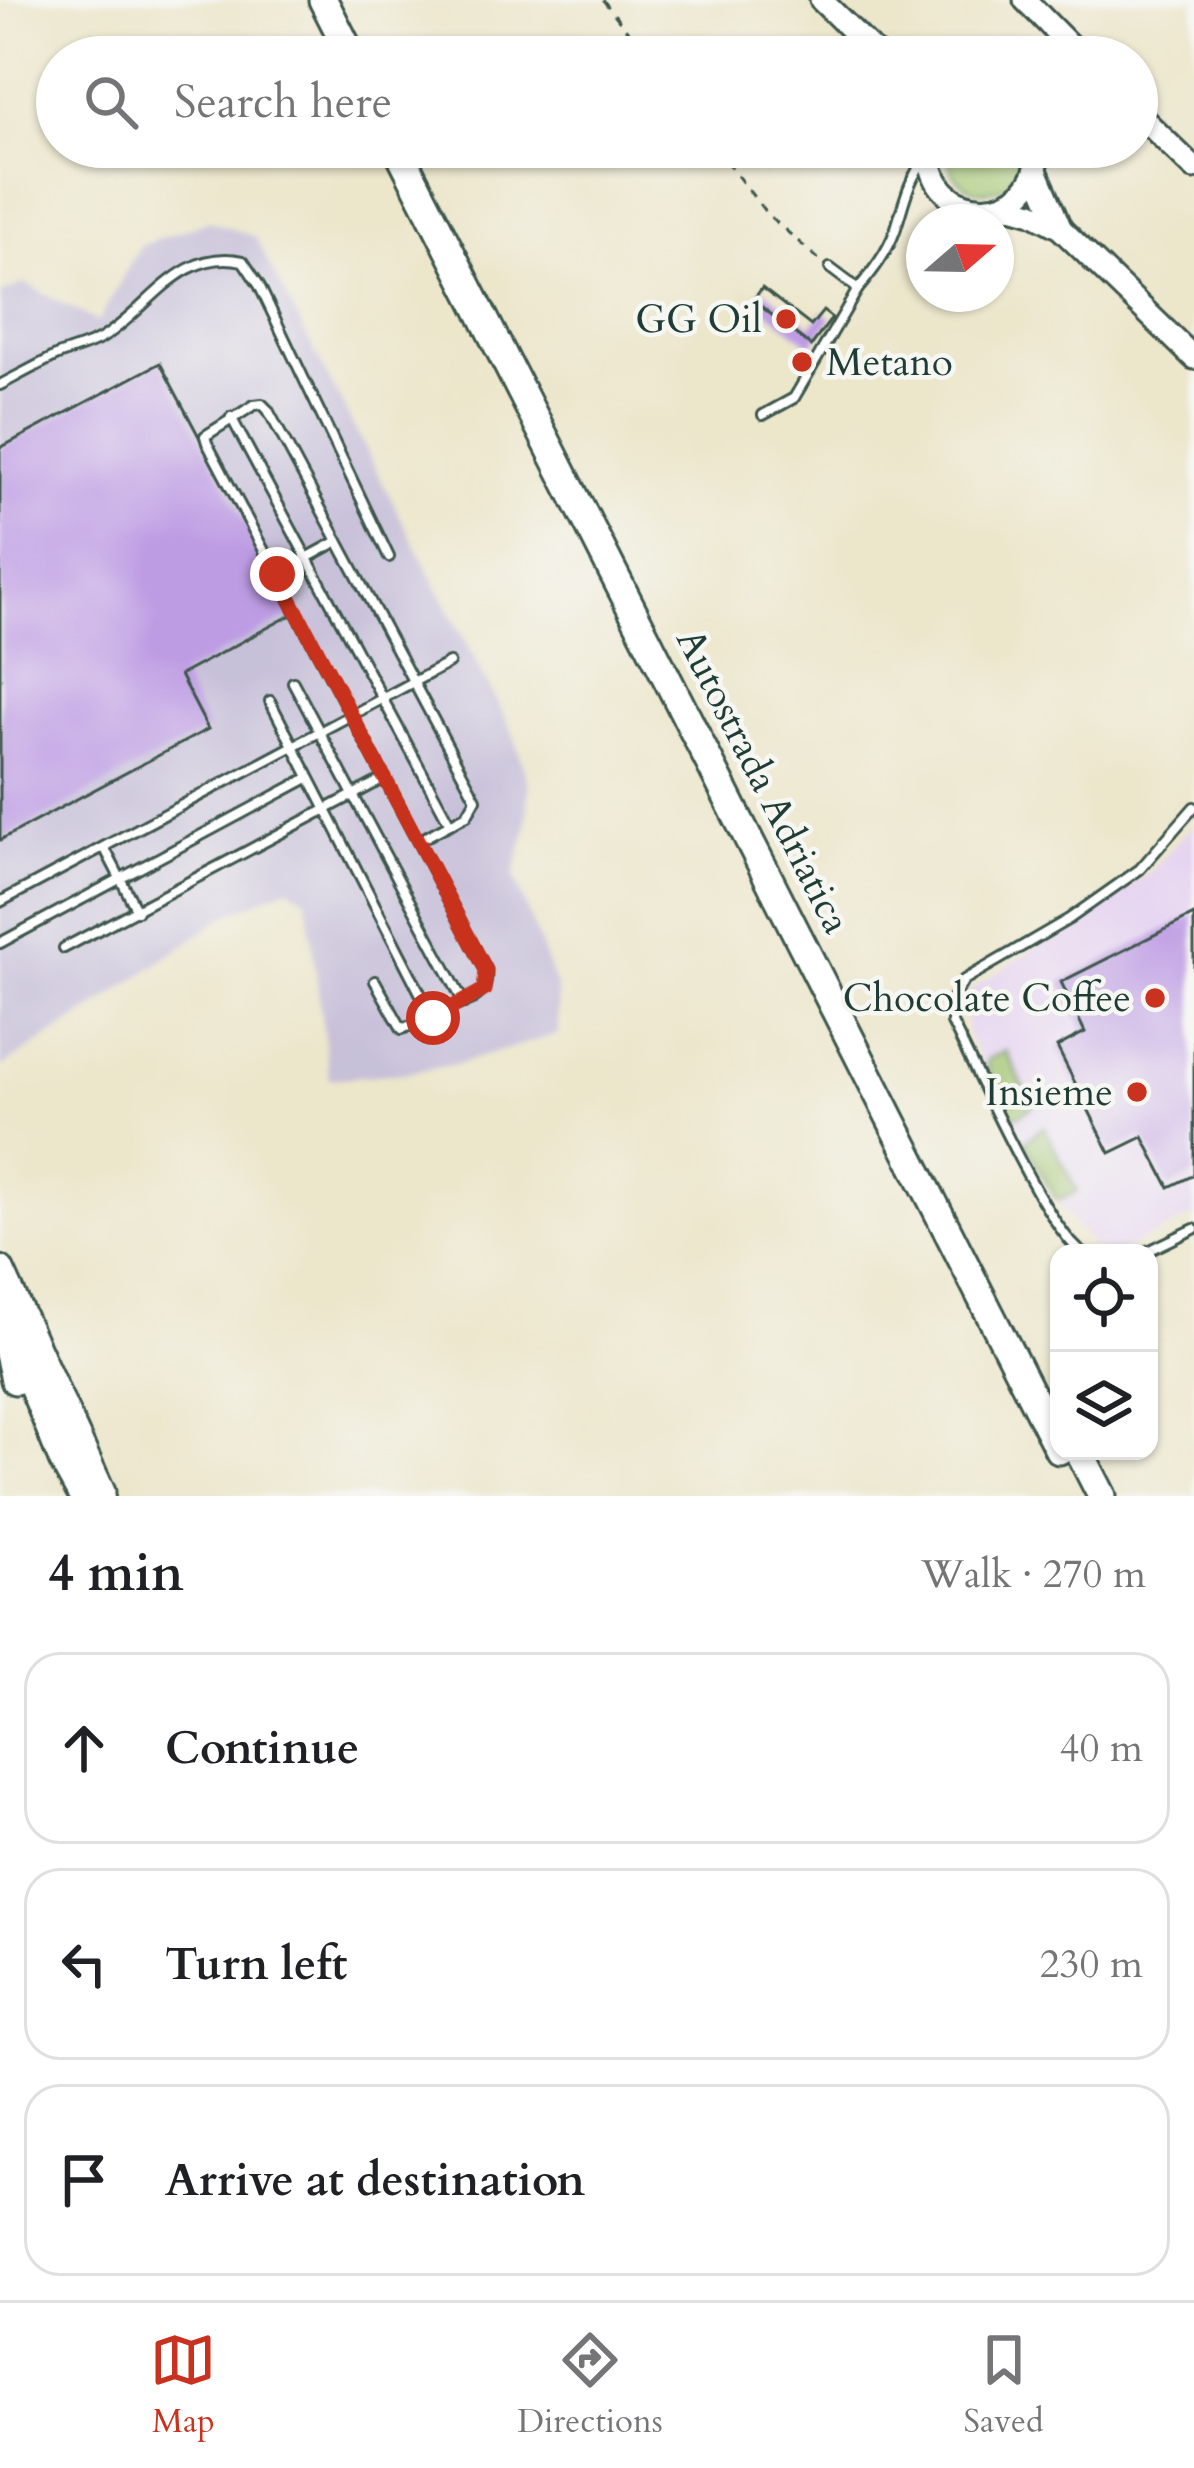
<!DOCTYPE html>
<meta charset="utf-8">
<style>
:root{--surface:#fff;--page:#f2f2f2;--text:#202124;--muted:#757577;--line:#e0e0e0;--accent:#c8321e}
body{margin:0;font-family:Cardo,serif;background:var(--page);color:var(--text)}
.controls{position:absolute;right:36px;bottom:36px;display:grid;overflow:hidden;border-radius:24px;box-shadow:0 3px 9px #0004}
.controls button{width:108px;height:108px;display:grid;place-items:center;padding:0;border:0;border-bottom:3px solid var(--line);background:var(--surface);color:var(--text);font:60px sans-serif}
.compass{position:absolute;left:906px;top:204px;width:108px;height:108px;border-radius:50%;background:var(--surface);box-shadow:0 3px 9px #0004;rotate:70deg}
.stop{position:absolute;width:36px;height:36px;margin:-27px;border:9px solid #c8321e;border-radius:50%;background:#fff}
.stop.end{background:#c8321e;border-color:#fff;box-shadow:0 3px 12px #0008}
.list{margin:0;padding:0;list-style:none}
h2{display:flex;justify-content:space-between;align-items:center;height:156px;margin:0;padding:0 48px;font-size:51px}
h2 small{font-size:39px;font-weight:400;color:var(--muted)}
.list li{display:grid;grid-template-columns:78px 1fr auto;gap:36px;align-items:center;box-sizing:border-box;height:192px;margin:0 24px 24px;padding:0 24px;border:3px solid var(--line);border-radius:36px}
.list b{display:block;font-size:45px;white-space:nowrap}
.list em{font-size:39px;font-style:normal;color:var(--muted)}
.icon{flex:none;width:66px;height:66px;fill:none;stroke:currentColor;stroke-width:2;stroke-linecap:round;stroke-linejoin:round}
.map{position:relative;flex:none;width:1194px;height:1496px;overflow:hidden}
.search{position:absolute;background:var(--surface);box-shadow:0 3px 9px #0004;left:36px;right:36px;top:36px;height:132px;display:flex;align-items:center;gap:30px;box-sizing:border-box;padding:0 42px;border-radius:66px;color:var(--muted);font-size:45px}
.sheet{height:804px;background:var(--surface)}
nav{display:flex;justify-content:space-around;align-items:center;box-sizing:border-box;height:168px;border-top:3px solid var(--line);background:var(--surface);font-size:33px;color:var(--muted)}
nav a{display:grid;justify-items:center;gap:6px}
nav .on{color:var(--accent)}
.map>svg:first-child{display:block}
</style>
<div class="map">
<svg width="1194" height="1496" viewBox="0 0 1194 1496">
<rect width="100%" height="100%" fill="#f6f6f2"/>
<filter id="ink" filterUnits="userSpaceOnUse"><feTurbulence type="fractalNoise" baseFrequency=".00833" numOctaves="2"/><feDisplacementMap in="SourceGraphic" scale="24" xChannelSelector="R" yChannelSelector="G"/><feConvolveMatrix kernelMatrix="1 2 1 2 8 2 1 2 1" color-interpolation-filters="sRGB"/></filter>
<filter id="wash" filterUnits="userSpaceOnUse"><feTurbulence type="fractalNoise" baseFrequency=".004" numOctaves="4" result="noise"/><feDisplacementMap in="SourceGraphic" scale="48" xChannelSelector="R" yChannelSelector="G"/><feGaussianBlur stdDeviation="2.7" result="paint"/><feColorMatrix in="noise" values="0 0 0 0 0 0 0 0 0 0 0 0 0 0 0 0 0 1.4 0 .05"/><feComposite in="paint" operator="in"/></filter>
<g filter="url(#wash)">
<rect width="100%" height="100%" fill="#ece6cb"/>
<polygon fill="#e5d3f1" points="1194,823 1194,1216 1116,1253 1108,1253 1092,1246 1054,1197 968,1036 963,995 1150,873"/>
<polygon fill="#c7c0d9" points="209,221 255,237 514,735 529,786 527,827 514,876 557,989 558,1034 457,1064 405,1073 329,1079 307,899 288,887 225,916 91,1010 0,1068 0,295 24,283 98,322 140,246"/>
<g fill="#a1c46e" stroke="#608051" stroke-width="3">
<path d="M 948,147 L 1021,147 C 1026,205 945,207 948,147 Z"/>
<polygon points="1006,1051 1033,1106 1017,1116 1010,1114 986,1065 988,1059"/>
<polygon points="1044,1127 1077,1191 1060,1200 1054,1197 1025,1141"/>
</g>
<g id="blocks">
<g fill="#be9ce4">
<polygon points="762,288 811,326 823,311 832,318 811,346 753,300"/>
<polygon points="160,363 293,614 180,675 208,729 0,840 0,448"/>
<polygon points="1194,915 1194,1175 1169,1187 1143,1137 1110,1153 1057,1047 1085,1032 1061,982"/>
</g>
</g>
</g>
<g filter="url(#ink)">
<use href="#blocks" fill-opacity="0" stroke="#3e564b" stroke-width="3"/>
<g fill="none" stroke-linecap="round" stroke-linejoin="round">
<defs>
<g id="lane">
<path d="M 830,268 L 858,289 C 873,271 887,253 895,231 C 904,204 907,181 926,158"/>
<path d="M 0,385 C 19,375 39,364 58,355 C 73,349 88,346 102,338 C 149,310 180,247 243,261 L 259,285 L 389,557"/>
<polyline points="763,415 794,398 858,289"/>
<polyline points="231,417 450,824"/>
<polyline points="277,574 338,541"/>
<polyline points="293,682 464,1003"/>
<polyline points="270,701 433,1018"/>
<polyline points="104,847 137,911"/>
<polyline points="0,902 449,663"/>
<polyline points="0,943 308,778"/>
<polyline points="64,948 385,778"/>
<path d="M 375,981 L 402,1029 L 474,998 C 486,989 487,984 486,970 L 207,443 L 205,436 L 254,405 L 262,404 L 268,410 L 476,799 L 467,815 L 418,841"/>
<path d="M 1083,1253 C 1046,1229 977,1071 952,1023 L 953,998 L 964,980 L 1069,919 L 1140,869 L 1194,807"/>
<polyline points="1144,1253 1194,1229"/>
</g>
<g id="secondary">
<polyline points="821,0 879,57"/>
<polyline points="1025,0 1081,57"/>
<polyline points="1137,113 1194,168"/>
<path d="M 930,147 C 926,229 1042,226 1038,147"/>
<polyline points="1036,170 1060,227"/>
<polyline points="1004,205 1032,213 1060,228 1194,358"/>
</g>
<g id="highway">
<polyline points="323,0 352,57"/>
<polyline points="397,147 1059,1450"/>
<polyline points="0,1270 101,1492"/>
<polyline points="0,1314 15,1380"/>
<polyline points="22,1359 63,1460 83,1496"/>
<polyline points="1079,1451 1102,1496"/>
</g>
</defs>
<use href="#lane" stroke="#3e564b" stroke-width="14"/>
<use href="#secondary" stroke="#3e564b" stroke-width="27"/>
<use href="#highway" stroke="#3e564b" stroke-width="33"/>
<g stroke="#3e564b" stroke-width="3" stroke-dasharray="9 9" stroke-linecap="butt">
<polyline points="603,0 648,57"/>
<polyline points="715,147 767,214 824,264"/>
</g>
<use href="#lane" stroke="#fff" stroke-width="8"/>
<use href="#secondary" stroke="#fff" stroke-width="21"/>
<use href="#highway" stroke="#fff" stroke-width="27"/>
</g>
</g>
<g fill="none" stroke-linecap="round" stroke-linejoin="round" filter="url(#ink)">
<polyline stroke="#c8321e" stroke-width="15" points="277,574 486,970 484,990 433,1018"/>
</g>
<g fill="#c8321e" stroke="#f6f6f2" stroke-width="4.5">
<circle cx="786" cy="319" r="12"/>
<circle cx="802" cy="362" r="12"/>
<circle cx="1155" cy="998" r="12"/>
<circle cx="1137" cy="1092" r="12"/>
</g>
<g text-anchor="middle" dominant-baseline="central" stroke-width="9" stroke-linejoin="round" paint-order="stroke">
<g font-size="39" fill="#1f3d34" stroke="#f6f6f2" text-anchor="end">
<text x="762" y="319">GG Oil</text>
<text x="826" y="362" text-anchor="start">Metano</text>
<text x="1131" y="998">Chocolate Coffee</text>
<text x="1113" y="1092">Insieme</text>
</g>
<g font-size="39" fill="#1f3d34" stroke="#f6f6f2">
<text transform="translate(763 781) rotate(63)">Autostrada Adriatica</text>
</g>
</g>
</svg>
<div class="controls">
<button><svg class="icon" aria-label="locate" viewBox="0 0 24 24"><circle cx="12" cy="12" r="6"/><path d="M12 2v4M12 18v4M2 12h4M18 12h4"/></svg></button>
<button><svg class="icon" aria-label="layers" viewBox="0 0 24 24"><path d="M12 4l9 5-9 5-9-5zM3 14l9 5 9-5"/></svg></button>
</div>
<svg class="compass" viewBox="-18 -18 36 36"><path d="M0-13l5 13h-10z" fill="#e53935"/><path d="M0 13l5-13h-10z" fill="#757577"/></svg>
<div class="stop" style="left:433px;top:1018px"></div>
<div class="stop end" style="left:277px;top:574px"></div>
<div class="search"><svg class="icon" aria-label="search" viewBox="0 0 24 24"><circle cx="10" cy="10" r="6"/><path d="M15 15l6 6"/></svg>Search here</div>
</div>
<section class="sheet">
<h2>4 min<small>Walk · 270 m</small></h2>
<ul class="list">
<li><svg class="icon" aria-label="ahead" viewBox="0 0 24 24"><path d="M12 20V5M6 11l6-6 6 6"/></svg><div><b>Continue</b></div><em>40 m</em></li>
<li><svg class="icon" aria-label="left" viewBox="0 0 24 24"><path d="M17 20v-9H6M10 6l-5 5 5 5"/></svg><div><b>Turn left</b></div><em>230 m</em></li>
<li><svg class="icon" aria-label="arrive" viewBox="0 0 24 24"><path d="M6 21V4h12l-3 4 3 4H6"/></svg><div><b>Arrive at destination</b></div></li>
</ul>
</section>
<nav>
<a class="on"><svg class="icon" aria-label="map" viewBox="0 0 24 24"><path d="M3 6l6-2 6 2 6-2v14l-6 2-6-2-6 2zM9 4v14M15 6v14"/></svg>Map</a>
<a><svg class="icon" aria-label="directions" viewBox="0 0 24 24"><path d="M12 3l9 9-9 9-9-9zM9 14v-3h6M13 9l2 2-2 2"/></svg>Directions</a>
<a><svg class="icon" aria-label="saved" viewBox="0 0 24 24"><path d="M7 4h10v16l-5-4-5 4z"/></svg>Saved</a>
</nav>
